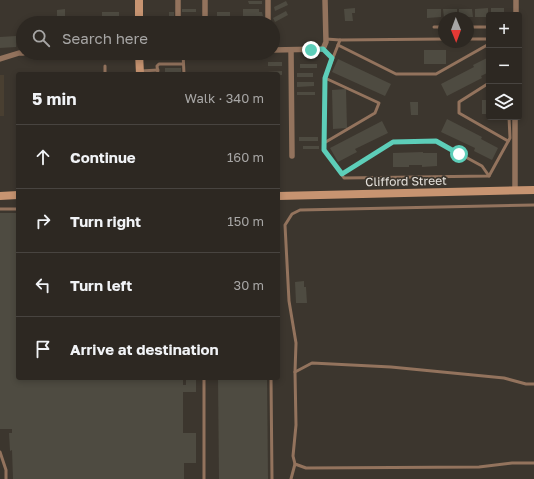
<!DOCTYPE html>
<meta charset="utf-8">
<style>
:root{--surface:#2d2822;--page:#35302a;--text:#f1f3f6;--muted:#a7a6a5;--line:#484440}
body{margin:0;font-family:"Golos Text",sans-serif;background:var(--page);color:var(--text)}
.controls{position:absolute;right:12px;top:12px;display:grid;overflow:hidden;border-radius:4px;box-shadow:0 2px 6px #0003}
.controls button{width:36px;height:36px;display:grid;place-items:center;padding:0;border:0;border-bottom:1px solid var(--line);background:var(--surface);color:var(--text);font:20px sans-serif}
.compass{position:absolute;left:438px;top:12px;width:36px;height:36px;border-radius:50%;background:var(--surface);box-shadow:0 2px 6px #0003;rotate:179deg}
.stop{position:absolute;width:12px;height:12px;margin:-9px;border:3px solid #5dceb9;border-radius:50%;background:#fff}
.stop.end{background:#5dceb9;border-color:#fff;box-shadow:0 1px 4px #0008}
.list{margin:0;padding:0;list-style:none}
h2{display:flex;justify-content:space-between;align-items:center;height:52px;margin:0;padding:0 16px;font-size:17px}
h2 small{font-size:13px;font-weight:400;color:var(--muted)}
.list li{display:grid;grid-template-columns:26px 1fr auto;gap:12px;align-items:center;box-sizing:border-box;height:64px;padding:0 16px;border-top:1px solid var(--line)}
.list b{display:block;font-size:15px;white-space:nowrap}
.list em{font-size:13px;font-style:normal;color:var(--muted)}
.icon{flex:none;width:22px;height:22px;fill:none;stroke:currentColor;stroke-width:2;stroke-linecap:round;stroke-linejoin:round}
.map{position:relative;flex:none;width:534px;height:479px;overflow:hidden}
.search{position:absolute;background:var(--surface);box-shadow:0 2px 6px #0003;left:16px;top:16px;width:264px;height:44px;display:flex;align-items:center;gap:10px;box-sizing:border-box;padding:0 14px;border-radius:22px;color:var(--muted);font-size:15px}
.panel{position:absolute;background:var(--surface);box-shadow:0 2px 6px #0003;left:16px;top:72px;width:264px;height:308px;border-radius:4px}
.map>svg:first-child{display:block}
</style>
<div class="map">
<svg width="534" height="479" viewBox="0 0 534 479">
<rect width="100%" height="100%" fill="#3c362e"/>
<rect fill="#493f31" x="0" y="75" width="4" height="41"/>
<g fill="#4e4b41">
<polygon points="248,1 262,1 262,4 249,4"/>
<polygon points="286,1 288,5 275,11 274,7"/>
<polygon points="355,8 355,13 352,13 353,21 345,21 344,9"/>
<polygon points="488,8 488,17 475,17 475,9"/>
<rect x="491" y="8" width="13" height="7"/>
<polygon points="65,9 65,23 57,23 57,10"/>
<rect x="182" y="9" width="14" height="3"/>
<polygon points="243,9 259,9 259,12 262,12 263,16 243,16"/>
<polygon points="427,9 441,9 441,17 427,18"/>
<polygon points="443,9 457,9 457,17 444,18"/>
<polygon points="459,9 472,9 473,17 459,17"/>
<polygon points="286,11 288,15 275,22 273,18"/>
<polygon points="102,12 119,12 119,23 108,23 108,21 102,21"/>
<rect x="169" y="12" width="5" height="11"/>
<polygon points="217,12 230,12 230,17 217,18"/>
<rect x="182" y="16" width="16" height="4"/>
<polygon points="16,36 16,47 0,48 0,37"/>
<rect x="424" y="50" width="22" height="14"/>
<polygon points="489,57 489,72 481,76 482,78 447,96 441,84 474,67 473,65"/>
<polygon points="338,59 391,84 385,96 332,72"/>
<rect x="268" y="62" width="14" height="4"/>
<rect x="300" y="64" width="17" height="4"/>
<rect x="165" y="68" width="16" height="6"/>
<polygon points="282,71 282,75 267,74 267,72"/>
<rect x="297" y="73" width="16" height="4"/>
<polygon points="297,82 314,82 314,86 297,87"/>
<polygon points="346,89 347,128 333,129 332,90"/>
<rect x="297" y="92" width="18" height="3"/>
<rect x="482" y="100" width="7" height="14"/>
<polygon points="410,102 418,102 418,115 411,115"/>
<polygon points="447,119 482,137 481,139 498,148 492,160 474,151 475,148 441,132"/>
<polygon points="382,121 388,133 355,149 357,152 338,162 330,148"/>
<rect x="299" y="137" width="19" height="4"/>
<rect x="303" y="146" width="16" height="3"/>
<polygon points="423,152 423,153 437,153 437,166 422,167 422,165 409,165 409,167 393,167 393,153"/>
<polygon points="0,213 18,213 18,378 183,378 183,385 186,385 186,378 196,378 196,392 183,392 183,433 196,433 196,463 184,463 184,479 13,479 12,450 10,451 9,433 12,433 12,429 0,429"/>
<polygon points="304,281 304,287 306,287 307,303 296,303 295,282"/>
<polygon points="218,378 267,378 268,479 219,479"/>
</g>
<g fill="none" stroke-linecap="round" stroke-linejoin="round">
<g stroke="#93735d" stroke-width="3">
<polyline points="434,27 444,27"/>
<polyline points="468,27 489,27"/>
<polyline points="326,39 340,40"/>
<polyline points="444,39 340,40 325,78 324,150 344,178 489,176 510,138 509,117"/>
<polyline points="468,39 487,39 489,42"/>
<polyline points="338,45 396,74 436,74 489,44"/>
<polyline points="323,49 332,58"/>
<polyline points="183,53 184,74"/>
<polyline points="105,66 105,74"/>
<polyline points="141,71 158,70"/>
<polyline points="158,74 157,66 159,64 183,64"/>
<polyline points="489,83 459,102 459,113 508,141"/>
<polyline points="324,143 375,113 379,103 325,78"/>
<polyline points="342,174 393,142 436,141 482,166 489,176"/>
<polyline points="534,205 300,210 292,214 285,225 289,301 296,343 295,372 296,425 293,456 295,464 306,468 479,467 512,463 534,463"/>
<polyline points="0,209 18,209"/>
<polyline points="295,372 312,363 391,367 504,378 526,384 534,384"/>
<polyline points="204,378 204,479"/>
<polyline points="271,378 272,479"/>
<polyline points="0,452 6,470 6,479"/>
<polyline points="291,479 295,464"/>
</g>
<g stroke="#93735d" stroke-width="5.5">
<polyline points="205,0 205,23"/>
<polyline points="268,0 268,23"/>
<polyline points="516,15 516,0"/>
<polyline points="178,23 178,0"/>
<polyline points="273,50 323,49 326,42 325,0"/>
<polyline points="291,50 292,156"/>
<polyline points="0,59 19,53 23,53"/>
<polyline points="515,190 515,117"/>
</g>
<g stroke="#c79471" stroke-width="8">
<polyline points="139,0 139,23"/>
<polyline points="139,53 140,74"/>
<polyline points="0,196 18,195"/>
<polyline points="278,196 534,190"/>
</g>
</g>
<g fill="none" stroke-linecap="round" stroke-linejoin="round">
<polyline stroke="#5dceb9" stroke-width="5" points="311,50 323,49 332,58 325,78 324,150 342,174 393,142 436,141 459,154"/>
</g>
<g text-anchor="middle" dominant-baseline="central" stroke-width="3.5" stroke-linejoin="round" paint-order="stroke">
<g font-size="12" fill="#e6e2dc" stroke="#3c362e">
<text transform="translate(406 181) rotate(-1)">Clifford Street</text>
</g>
</g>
</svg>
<div class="controls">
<button>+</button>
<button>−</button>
<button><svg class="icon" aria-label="layers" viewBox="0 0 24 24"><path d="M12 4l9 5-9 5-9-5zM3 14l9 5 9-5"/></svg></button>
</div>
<svg class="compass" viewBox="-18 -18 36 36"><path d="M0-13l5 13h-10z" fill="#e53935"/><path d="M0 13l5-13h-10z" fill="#a7a6a5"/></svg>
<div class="stop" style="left:459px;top:154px"></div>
<div class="stop end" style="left:311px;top:50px"></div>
<div class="search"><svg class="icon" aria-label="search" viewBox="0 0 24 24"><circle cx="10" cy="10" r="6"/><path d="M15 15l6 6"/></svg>Search here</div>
<section class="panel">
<h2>5 min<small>Walk · 340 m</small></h2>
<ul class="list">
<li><svg class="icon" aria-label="ahead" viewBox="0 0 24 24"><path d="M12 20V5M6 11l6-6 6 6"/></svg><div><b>Continue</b></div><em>160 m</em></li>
<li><svg class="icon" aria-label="right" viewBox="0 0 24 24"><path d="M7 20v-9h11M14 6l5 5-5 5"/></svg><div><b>Turn right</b></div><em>150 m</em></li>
<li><svg class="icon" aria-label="left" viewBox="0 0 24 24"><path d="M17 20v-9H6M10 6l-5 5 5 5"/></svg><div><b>Turn left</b></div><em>30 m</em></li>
<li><svg class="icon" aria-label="arrive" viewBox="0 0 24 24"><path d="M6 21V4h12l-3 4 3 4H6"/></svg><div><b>Arrive at destination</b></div></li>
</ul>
</section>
</div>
